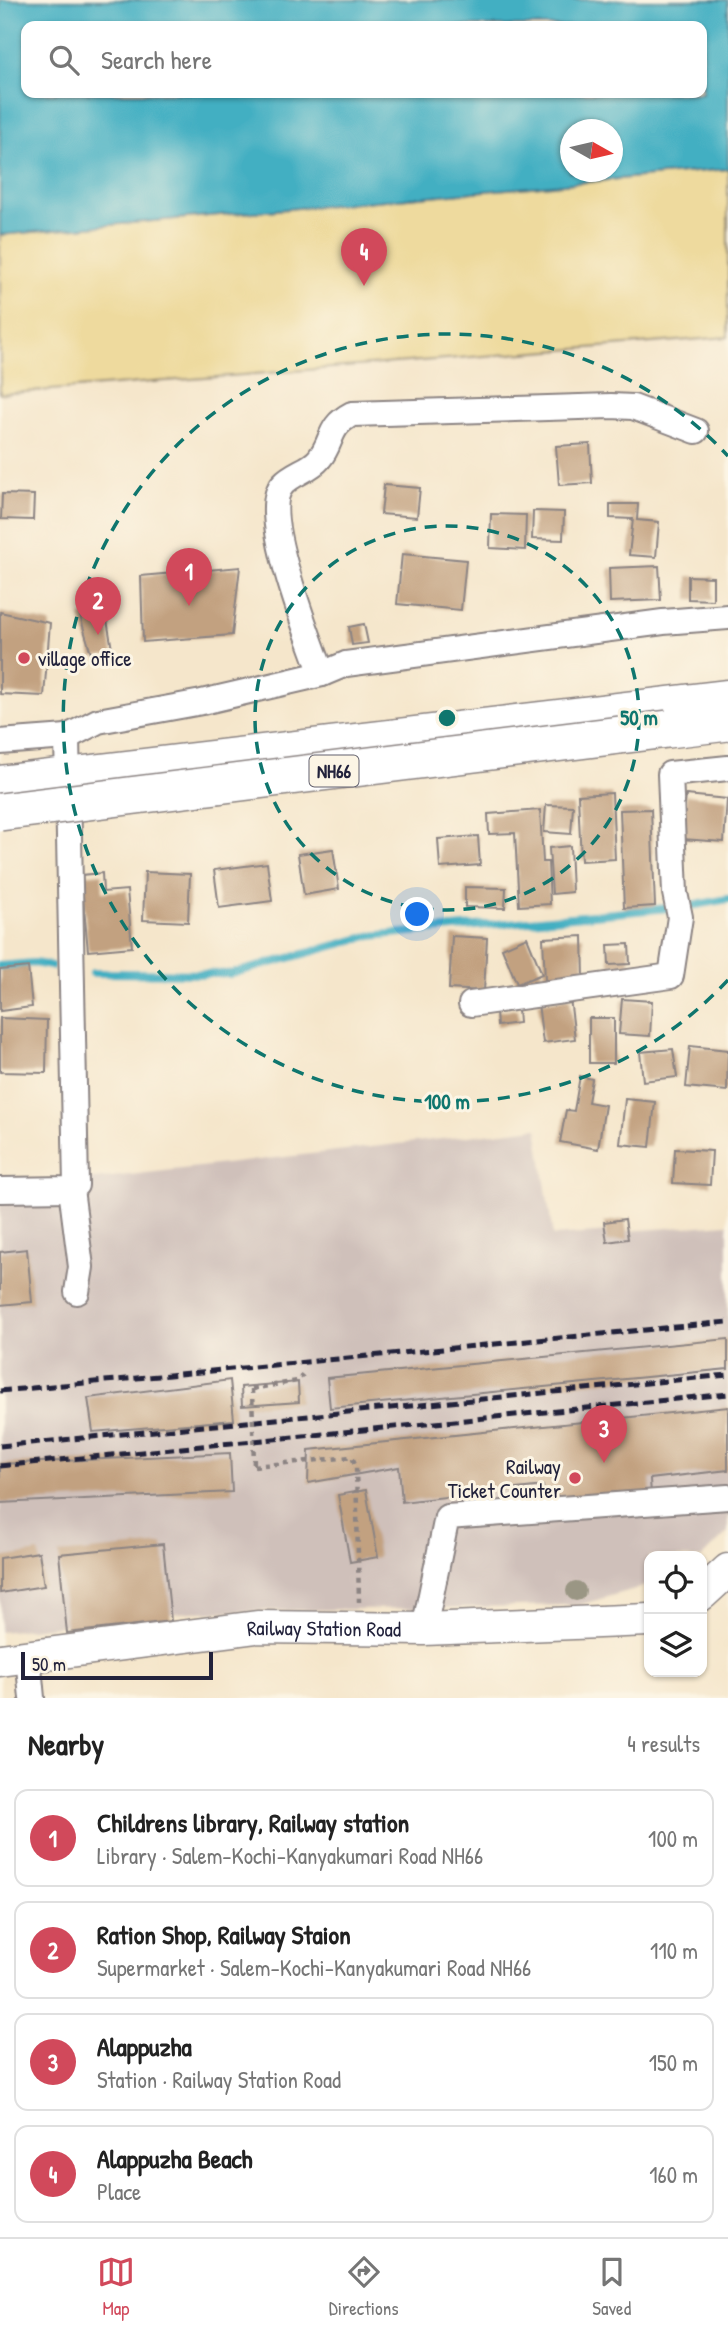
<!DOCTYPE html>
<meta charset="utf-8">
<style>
:root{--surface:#fff;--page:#f2f2f2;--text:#222;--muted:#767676;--line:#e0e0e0;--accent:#d1495b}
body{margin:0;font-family:"Patrick Hand",sans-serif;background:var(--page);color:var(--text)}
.controls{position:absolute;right:21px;bottom:21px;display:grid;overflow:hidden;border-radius:14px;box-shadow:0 2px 5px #0004}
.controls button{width:63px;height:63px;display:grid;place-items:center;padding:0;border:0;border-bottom:2px solid var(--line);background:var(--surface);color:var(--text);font:35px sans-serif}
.compass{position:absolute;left:560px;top:119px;width:63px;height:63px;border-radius:50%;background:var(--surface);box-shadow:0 2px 5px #0004;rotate:98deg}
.scale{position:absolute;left:21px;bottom:18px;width:192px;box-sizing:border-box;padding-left:7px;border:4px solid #22223b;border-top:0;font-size:19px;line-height:24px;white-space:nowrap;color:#22223b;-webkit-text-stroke:5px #fcf5e5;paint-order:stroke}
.you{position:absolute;left:418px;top:915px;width:24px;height:24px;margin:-18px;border:5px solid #fff;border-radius:50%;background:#1a73e8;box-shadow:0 0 0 10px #1a73e833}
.badge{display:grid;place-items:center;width:46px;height:46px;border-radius:50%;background:var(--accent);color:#fff;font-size:23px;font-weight:700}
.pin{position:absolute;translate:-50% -58px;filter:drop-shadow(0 2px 4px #0008)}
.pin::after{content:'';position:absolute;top:37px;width:24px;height:21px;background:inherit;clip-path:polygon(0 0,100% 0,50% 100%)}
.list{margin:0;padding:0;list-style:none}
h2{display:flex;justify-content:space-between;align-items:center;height:91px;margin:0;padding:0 28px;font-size:30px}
h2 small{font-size:23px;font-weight:400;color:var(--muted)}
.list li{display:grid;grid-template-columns:46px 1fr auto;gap:21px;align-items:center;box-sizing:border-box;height:98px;margin:0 14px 14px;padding:0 14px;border:2px solid var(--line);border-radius:14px}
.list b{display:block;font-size:26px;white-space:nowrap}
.list p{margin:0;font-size:23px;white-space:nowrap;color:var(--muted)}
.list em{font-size:23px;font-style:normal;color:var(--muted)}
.icon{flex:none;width:38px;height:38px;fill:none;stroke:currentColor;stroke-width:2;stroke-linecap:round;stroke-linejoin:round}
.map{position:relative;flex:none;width:728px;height:1698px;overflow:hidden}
.search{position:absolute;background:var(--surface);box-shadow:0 2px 5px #0004;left:21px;right:21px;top:21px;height:77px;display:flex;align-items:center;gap:18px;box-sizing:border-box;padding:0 24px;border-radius:14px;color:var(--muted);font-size:26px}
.sheet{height:539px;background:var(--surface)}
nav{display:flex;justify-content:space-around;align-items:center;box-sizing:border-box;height:98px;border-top:2px solid var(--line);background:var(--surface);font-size:19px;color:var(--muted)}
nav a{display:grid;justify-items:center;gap:4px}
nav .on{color:var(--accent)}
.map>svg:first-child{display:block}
</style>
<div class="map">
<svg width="728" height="1698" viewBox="0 0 728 1698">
<rect width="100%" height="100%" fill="#fcf5e5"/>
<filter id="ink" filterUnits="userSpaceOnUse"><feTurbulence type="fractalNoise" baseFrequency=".0143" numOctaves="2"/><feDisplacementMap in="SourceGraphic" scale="14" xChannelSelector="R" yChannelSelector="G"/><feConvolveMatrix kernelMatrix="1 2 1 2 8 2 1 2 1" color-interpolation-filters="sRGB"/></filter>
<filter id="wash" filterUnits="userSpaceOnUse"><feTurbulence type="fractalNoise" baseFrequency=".00686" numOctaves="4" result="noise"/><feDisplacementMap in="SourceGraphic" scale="28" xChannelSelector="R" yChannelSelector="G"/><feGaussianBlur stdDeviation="1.57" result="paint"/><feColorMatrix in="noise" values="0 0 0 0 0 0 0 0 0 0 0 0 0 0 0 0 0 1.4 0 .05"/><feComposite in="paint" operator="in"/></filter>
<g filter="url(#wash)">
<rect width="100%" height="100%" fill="#f5e6cb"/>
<polygon fill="#cfc0ba" points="537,1128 553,1236 728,1224 728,1532 702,1558 649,1556 649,1585 579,1605 189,1612 0,1632 0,1190"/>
<polygon fill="#eeda9e" stroke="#887e6c" stroke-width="2" points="728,169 728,337 0,394 0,235"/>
<path fill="#43afc2" stroke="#32687e" stroke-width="2" fill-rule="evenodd" d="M 0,0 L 728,0 L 728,169 L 0,235 ZM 26,26 L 702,26 L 702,93 L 26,93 ZM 570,130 L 612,130 L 612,172 L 570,172 Z"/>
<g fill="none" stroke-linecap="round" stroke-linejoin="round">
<g stroke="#43afc2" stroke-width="8">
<polyline points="0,966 34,963 51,966"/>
<polyline points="93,973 231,974 369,936 690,906 728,899"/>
</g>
</g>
<g id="blocks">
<g fill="#c2a180">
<polygon points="590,444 592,483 559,485 556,446"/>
<polygon points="384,485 420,488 417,517 381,514"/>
<polygon points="2,494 34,495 33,520 1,519"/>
<polygon points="610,504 638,504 637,520 659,522 656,557 629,555 633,519 610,518"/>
<polygon points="533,511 564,512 563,540 532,539"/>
<polygon points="491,514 526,515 525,550 490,548"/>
<polygon points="402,554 466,560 461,610 397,604"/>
<polygon points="659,566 661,600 610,602 609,568"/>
<polygon points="240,567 232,635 143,642 141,576"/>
<polygon points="688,576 713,577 713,600 688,599"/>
<polygon points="0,612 50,623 44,696 0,694"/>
<polygon points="106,614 113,655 92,657 80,616"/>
<polygon points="364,624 368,643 352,645 349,627"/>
<polygon points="612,793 615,859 581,861 578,795"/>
<polygon points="686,795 727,799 724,842 682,839"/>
<polygon points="546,805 573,806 571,834 544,832"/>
<polygon points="651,809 655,906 624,908 620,810"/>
<polygon points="540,810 543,862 548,862 550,904 519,906 515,833 489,834 488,814"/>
<polygon points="478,836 480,865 440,868 438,839"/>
<polygon points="570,846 572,892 552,894 549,848"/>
<polygon points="333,849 339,889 304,895 298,854"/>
<polygon points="267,863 272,901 219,908 214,870"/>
<polygon points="145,872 190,874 188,922 143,920"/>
<polygon points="102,873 103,892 127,890 132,947 88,951 81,875"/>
<polygon points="465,887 506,888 505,908 465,907"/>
<polygon points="452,936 487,938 484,991 449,989"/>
<polygon points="583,936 584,979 545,980 543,938"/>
<polygon points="527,937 542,974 517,984 502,948"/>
<polygon points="629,944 630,964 609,965 608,945"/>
<polygon points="28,967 32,1007 0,1011 0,970"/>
<polygon points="570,998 575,1039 543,1043 538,1003"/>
<polygon points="622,999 652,1001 650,1036 619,1034"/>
<polygon points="518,1009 519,1023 497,1026 496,1011"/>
<polygon points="0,1018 47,1020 46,1073 0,1072"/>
<rect x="589" y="1018" width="25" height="45"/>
<polygon points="690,1046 728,1050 727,1091 686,1087"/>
<polygon points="673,1049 677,1077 643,1081 640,1052"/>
<polygon points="580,1076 592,1079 588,1102 605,1105 598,1149 560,1142 566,1110 574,1111"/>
<polygon points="625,1099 655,1102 650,1147 620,1144"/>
<polygon points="675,1149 712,1151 710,1185 673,1183"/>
<polygon points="625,1219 628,1239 607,1242 604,1222"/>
<polygon points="27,1249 32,1302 0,1305 0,1252"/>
<polygon points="728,1339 728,1369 330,1408 327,1378"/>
<polygon points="230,1380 234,1420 93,1432 88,1398"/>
<polygon points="298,1382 299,1402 242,1406 241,1387"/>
<polygon points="728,1407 728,1470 650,1479 651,1495 545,1504 543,1486 402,1502 399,1467 308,1483 309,1450"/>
<polygon points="230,1453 232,1492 0,1503 0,1464"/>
<polygon points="366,1490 378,1557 350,1562 338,1495"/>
<polygon points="163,1544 171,1621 67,1633 59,1554"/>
<polygon points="39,1552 44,1586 0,1593 0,1558"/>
</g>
</g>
</g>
<g filter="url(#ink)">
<use href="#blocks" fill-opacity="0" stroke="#8c8483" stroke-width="2"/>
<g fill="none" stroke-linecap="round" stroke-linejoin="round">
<defs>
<g id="minor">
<path d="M 322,674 C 310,639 257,511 283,484 C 293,473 310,470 319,459 C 334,441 327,427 352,414 L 611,406 L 633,407 L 696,431"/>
<polyline points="0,742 67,737 98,721 202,702 322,674 346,664 663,622 728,617"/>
<polyline points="471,1004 671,976 680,917 675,893 670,774 728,768"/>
<polyline points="71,1189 81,1267 77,1292"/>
<polyline points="0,1190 71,1189 76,1185 67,737"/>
<polyline points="424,1629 447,1517 728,1497"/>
<polyline points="28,1656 32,1698"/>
</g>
<g id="major">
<polyline points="0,782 728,696"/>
<polyline points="702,1594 728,1570"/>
<path id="s1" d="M 0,1660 L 257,1627 L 424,1629 L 649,1620"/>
</g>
<polyline id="highway" points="668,729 728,722"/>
</defs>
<use href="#minor" stroke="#8c8483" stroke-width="28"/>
<use href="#major" stroke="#8c8483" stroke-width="35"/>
<use href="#highway" stroke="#8c8483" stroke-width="40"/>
<g stroke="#8c8483" stroke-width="4.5" stroke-dasharray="5 5" stroke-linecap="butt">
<polyline points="252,1389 297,1381 303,1375"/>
<polyline points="254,1466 352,1457 356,1466 359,1602"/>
</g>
<use href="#minor" stroke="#fff" stroke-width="24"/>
<use href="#major" stroke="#fff" stroke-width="32"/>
<use href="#highway" stroke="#fff" stroke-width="37"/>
<g stroke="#22223b" stroke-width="5" stroke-dasharray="10 5" stroke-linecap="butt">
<polyline points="0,1391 728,1322"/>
<polyline points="0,1446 728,1375"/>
<polyline points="0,1466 728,1394"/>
</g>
<defs>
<polyline id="highway-bridge" points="0,812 668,729"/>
</defs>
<use href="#highway-bridge" stroke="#8c8483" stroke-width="40" stroke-linecap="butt"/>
<polyline stroke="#8c8483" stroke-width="4.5" stroke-dasharray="5 5" stroke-linecap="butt" points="252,1389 254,1466"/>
<use href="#highway-bridge" stroke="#fff" stroke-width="37"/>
</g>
<circle fill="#9a9684" cx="576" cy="1591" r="10"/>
</g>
<g fill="none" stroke="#0f766e" stroke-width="3.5" stroke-dasharray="12 9">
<circle cx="447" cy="718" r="192"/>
<path d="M728 980A384 384 0 1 1 728 456"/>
</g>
<g fill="#d1495b" stroke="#fcf5e5" stroke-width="2.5">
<circle cx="24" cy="658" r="7"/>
<circle cx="575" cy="1478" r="7"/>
</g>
<g text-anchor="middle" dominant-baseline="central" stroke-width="6" stroke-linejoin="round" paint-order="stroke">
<rect fill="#fcf5e5" stroke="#63616e" stroke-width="2" x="309.5" y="755.5" width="49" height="31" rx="5"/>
<g font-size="19" font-weight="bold" fill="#22223b">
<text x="334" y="771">NH66</text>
</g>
<g font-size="21" fill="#22223b" stroke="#fcf5e5" text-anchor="start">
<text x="38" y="658">village office</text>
<text x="561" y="1466" text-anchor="end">Railway<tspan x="561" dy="24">Ticket Counter</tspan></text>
</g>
<g font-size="21" fill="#22223b" stroke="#fcf5e5">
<text stroke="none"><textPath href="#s1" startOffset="326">Railway Station Road</textPath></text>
</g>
</g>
<circle cx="447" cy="718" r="10" fill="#0f766e" stroke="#fcf5e5" stroke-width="3.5"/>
<g font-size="21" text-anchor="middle" font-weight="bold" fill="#0f766e" stroke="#fcf5e5" stroke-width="6" stroke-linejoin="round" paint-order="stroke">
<text x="639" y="725">50 m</text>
<text x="447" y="1109">100 m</text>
</g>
</svg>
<div class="controls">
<button><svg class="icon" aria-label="locate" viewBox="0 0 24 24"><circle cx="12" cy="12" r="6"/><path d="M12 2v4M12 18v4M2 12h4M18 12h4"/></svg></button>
<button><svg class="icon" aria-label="layers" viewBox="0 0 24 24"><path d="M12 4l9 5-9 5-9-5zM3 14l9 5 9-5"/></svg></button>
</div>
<svg class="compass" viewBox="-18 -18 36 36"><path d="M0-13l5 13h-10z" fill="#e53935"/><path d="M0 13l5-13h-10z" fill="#767676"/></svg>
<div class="scale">50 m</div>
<div class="you"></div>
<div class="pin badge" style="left:189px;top:606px">1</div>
<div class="pin badge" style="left:98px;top:635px">2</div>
<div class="pin badge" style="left:604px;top:1463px">3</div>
<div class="pin badge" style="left:364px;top:286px">4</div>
<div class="search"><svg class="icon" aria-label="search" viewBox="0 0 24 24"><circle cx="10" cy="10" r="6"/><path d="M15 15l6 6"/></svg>Search here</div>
</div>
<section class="sheet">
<h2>Nearby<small>4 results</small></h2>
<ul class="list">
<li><span class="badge">1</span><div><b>Childrens library, Railway station</b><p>Library · Salem-Kochi-Kanyakumari Road NH66</p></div><em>100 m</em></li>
<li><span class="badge">2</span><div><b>Ration Shop, Railway Staion</b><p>Supermarket · Salem-Kochi-Kanyakumari Road NH66</p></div><em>110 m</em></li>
<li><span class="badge">3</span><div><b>Alappuzha</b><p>Station · Railway Station Road</p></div><em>150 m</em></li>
<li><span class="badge">4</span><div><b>Alappuzha Beach</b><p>Place</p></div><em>160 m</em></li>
</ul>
</section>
<nav>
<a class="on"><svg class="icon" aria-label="map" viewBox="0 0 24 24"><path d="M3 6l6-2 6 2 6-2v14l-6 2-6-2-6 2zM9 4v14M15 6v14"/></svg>Map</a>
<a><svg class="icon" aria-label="directions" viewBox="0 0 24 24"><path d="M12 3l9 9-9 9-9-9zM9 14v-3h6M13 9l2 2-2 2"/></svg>Directions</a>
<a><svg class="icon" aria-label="saved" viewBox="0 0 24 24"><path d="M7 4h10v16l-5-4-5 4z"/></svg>Saved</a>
</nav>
